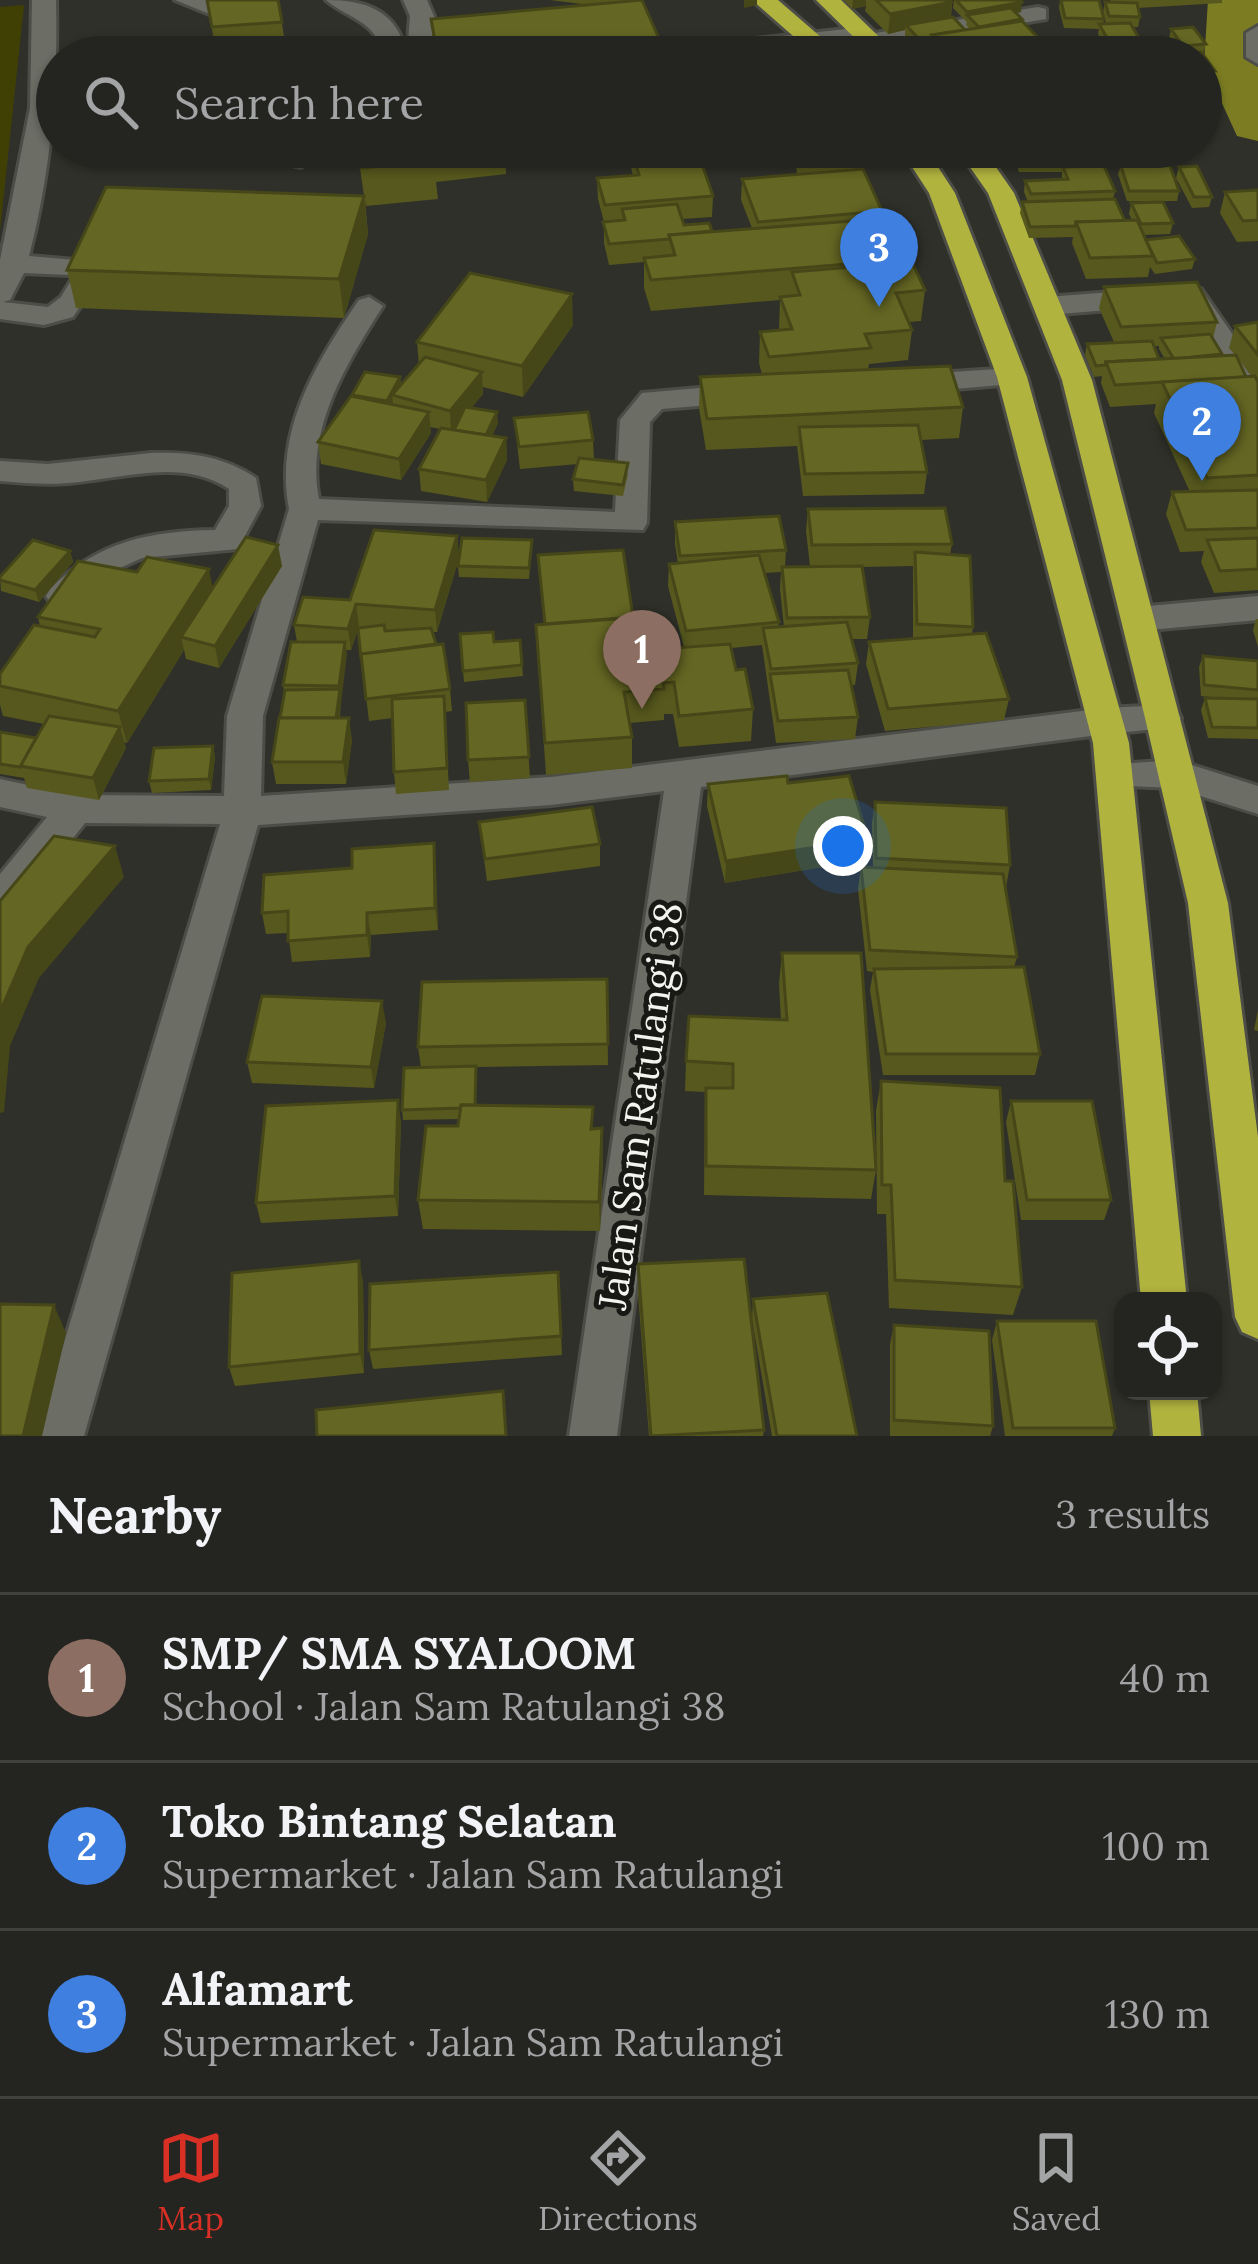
<!DOCTYPE html>
<meta charset="utf-8">
<style>
:root{--surface:#242420;--page:#2c2c29;--text:#f1f3f6;--muted:#a3a4a5;--line:#41413e;--accent:#d93025}
body{margin:0;font-family:Lora,serif;background:var(--page);color:var(--text)}
.controls{position:absolute;right:36px;bottom:36px;display:grid;overflow:hidden;border-radius:24px;box-shadow:0 3px 9px #0004}
.controls button{width:108px;height:108px;display:grid;place-items:center;padding:0;border:0;border-bottom:3px solid var(--line);background:var(--surface);color:var(--text);font:60px sans-serif}
.you{position:absolute;left:843px;top:846px;width:42px;height:42px;margin:-30px;border:9px solid #fff;border-radius:50%;background:#1a73e8;box-shadow:0 0 0 18px #1a73e833}
.badge{display:grid;place-items:center;width:78px;height:78px;border-radius:50%;background:var(--accent);color:#fff;font-size:39px;font-weight:700}
.pin{position:absolute;translate:-50% -99px;filter:drop-shadow(0 3px 6px #0008)}
.pin::after{content:'';position:absolute;top:63px;width:42px;height:36px;background:inherit;clip-path:polygon(0 0,100% 0,50% 100%)}
.list{margin:0;padding:0;list-style:none}
h2{display:flex;justify-content:space-between;align-items:center;height:156px;margin:0;padding:0 48px;font-size:51px}
h2 small{font-size:39px;font-weight:400;color:var(--muted)}
.list li{display:grid;grid-template-columns:78px 1fr auto;gap:36px;align-items:center;box-sizing:border-box;height:168px;padding:0 48px;border-top:3px solid var(--line)}
.list b{display:block;font-size:45px;white-space:nowrap}
.list p{margin:0;font-size:39px;white-space:nowrap;color:var(--muted)}
.list em{font-size:39px;font-style:normal;color:var(--muted)}
.icon{flex:none;width:66px;height:66px;fill:none;stroke:currentColor;stroke-width:2;stroke-linecap:round;stroke-linejoin:round}
.map{position:relative;flex:none;width:1258px;height:1436px;overflow:hidden}
.search{position:absolute;background:var(--surface);box-shadow:0 3px 9px #0004;left:36px;right:36px;top:36px;height:132px;display:flex;align-items:center;gap:30px;box-sizing:border-box;padding:0 42px;border-radius:66px;color:var(--muted);font-size:45px}
.sheet{height:660px;background:var(--surface)}
nav{display:flex;justify-content:space-around;align-items:center;box-sizing:border-box;height:168px;border-top:3px solid var(--line);background:var(--surface);font-size:33px;color:var(--muted)}
nav a{display:grid;justify-items:center;gap:6px}
nav .on{color:var(--accent)}
.map>svg:first-child{display:block}
</style>
<div class="map">
<svg width="1258" height="1436" viewBox="0 0 1258 1436">
<rect width="100%" height="100%" fill="#30302a"/>
<polygon fill="#404004" points="24,5 0,231 0,7"/>
<g fill="none" stroke-linecap="round" stroke-linejoin="round">
<polygon fill="#7c7d22" fill-rule="evenodd" points="1208,0 1258,0 1258,141 1237,136 1204,64"/>
<defs>
<g id="minor">
<path d="M 32,0 L 56,0 C 58,87 51,171 29,256 L 87,261 L 102,275 L 73,317 L 44,325 L 0,319 L 0,260 L 30,108 ZM 24,273 L 70,275 L 73,277 L 61,297 L 48,307 L 3,302 L 10,300 Z"/>
<polygon points="175,0 258,0 254,5 212,15"/>
<path d="M 326,0 C 367,0 398,11 407,56 L 410,16 L 403,0 L 427,0 L 434,16 L 431,57 L 383,57 C 376,19 351,21 326,0 Z"/>
<polygon points="1038,7 1046,9 1046,19 872,48 860,42 721,57 643,57 655,50 864,27 875,33"/>
<polygon points="1258,26 1258,64 1246,57 1246,33"/>
<polygon points="290,147 316,147 314,159 301,167 292,165"/>
<polygon points="1191,286 1201,289 1258,371 1258,402 1247,399 1183,304 1047,315 1033,306 1047,297"/>
<path d="M 369,297 L 383,306 C 347,363 305,429 319,499 L 615,512 L 620,420 L 642,393 L 745,384 L 760,393 L 745,402 L 662,409 L 650,422 L 647,523 L 643,530 L 318,520 L 263,716 L 261,796 L 551,777 L 1106,708 L 1163,705 L 1176,709 L 1181,718 L 1176,727 L 1106,734 L 701,787 L 617,1436 L 569,1436 L 664,791 L 551,805 L 258,825 L 84,1436 L 36,1436 L 220,824 L 85,823 L 14,913 L 0,917 L 0,874 L 47,817 L 0,807 L 0,779 L 75,795 L 224,796 L 227,716 L 289,509 C 274,431 316,362 359,300 Z"/>
<polygon points="1012,368 1027,377 1023,383 908,393 893,384 908,375"/>
<path d="M 151,453 C 190,452 223,456 256,478 L 261,506 L 238,549 L 142,558 L 111,572 L 75,604 L 51,604 L 46,596 L 51,588 C 99,541 150,531 215,530 L 229,506 L 229,489 C 182,457 121,479 68,483 C 45,485 23,483 0,481 L 0,461 L 48,464 Z"/>
<polygon points="1258,596 1258,620 1138,631 1126,627 1121,619 1126,611 1138,607"/>
<polygon points="1176,760 1258,786 1258,814 1175,788 1104,785 1098,775 1104,765"/>
</g>
<g id="highway">
<polygon points="752,0 778,0 844,57 817,57"/>
<polygon points="816,0 841,0 900,57 874,57"/>
<polygon points="899,147 925,147 955,193 1027,377 1129,743 1187,1301 1141,1301 1093,743 997,377 929,193"/>
<polygon points="956,147 982,147 1014,193 1092,380 1228,903 1258,1137 1258,1339 1242,1332 1235,1317 1188,903 1145,718 1062,380 988,193"/>
<polygon points="1149,1391 1197,1391 1201,1436 1153,1436"/>
</g>
</defs>
<use href="#minor" stroke="#4d4d47" stroke-width="6"/>
<use href="#highway" stroke="#4d4d47" stroke-width="6"/>
<use href="#minor" fill="#6c6d65" fill-rule="evenodd"/>
<use href="#highway" fill="#b1b33f" fill-rule="evenodd"/>
</g>
<g fill="#56581e" fill-rule="evenodd">
<polygon points="207,0 278,0 285,42 215,47"/>
<polygon points="550,0 625,0 623,2 667,57 434,57 431,19 590,5"/>
<polygon points="844,0 950,0 952,2 951,18 965,30 970,29 966,25 967,22 953,8 954,0 1020,0 1021,12 1016,13 1043,48 1070,57 932,57 930,55 930,48 918,50 905,35 905,30 888,34 865,11 866,6 852,9"/>
<polygon points="1060,0 1099,0 1104,19 1103,24 1106,24 1103,12 1105,2 1112,3 1110,0 1222,0 1222,3 1138,8 1140,17 1138,27 1132,27 1142,43 1140,54 1109,55 1098,34 1099,29 1064,28 1059,8"/>
<polygon points="1171,29 1206,44 1203,54 1215,71 1213,81 1201,82 1201,57 1163,57 1164,55 1179,53 1169,39"/>
<polygon points="1201,109 1210,123 1207,134 1201,134"/>
<polygon points="357,147 574,147 505,154 506,174 436,182 438,199 366,206 365,201 368,234 344,318 76,308 67,270 364,196"/>
<polygon points="629,147 696,147 713,196 712,217 682,219 684,225 712,231 752,228 741,200 742,179 797,174 794,147 857,147 856,170 882,211 881,218 910,259 909,262 925,290 921,321 909,322 912,330 908,360 869,364 868,369 963,407 959,438 921,440 927,472 924,494 803,496 797,446 706,450 699,408 700,377 762,374 759,363 760,332 779,330 780,300 651,311 644,288 644,262 609,265 604,243 604,222 598,199 597,178 633,175 629,160"/>
<polygon points="1003,147 1106,147 1107,150 1104,167 1115,191 1113,199 1125,221 1132,220 1129,214 1131,203 1173,223 1170,234 1144,235 1146,240 1195,259 1192,269 1155,274 1150,267 1148,277 1086,279 1072,243 1073,237 1029,238 1020,213 1022,202 1028,202 1024,192 1025,181 1062,179 1062,172 1019,172 1014,155 1016,148"/>
<polygon points="1112,147 1170,147 1172,163 1169,163 1179,191 1177,201 1127,201 1118,174 1122,163 1112,151"/>
<polygon points="1179,167 1212,197 1209,207 1192,208 1176,178"/>
<polygon points="1258,190 1258,241 1237,242 1220,213 1225,192"/>
<path d="M 1104,287 L 1217,322 L 1213,339 L 1221,356 L 1235,355 L 1229,348 L 1235,326 L 1258,322 L 1258,590 L 1214,593 L 1201,562 L 1204,551 L 1180,552 L 1166,514 L 1172,492 L 1190,492 L 1154,413 L 1156,404 L 1110,407 L 1101,383 L 1102,376 L 1094,377 L 1085,355 L 1087,344 L 1114,342 L 1099,308 ZM 1154,346 L 1159,346 L 1159,349 L 1165,359 L 1159,359 ZM 1237,357 L 1252,377 L 1246,377 Z"/>
<polygon points="573,325 523,397 483,387 483,394 471,408 498,423 492,436 506,438 507,460 487,502 421,491 419,469 440,429 430,427 431,433 401,480 321,464 318,442 400,377 401,385 419,365 417,342"/>
<polygon points="514,418 593,440 594,460 628,474 623,496 574,491 573,479 578,464 520,469"/>
<path d="M 808,509 L 952,544 L 950,554 L 973,627 L 972,634 L 1009,699 L 1004,720 L 885,731 L 866,664 L 869,642 L 913,639 L 913,566 L 862,567 L 870,617 L 867,639 L 852,639 L 858,663 L 855,685 L 851,685 L 858,717 L 855,739 L 776,743 L 762,645 L 731,648 L 736,670 L 753,709 L 751,741 L 679,747 L 673,714 L 664,714 L 664,720 L 629,723 L 632,737 L 632,768 L 546,775 L 538,656 L 544,624 L 538,555 L 633,617 L 661,649 L 684,647 L 668,586 L 669,564 L 678,563 L 675,544 L 675,522 L 786,550 L 785,567 L 810,566 L 806,531 ZM 781,572 L 780,589 L 784,627 L 778,627 L 779,622 L 764,573 Z"/>
<polygon points="457,536 459,558 437,632 432,632 450,689 452,711 445,712 449,790 396,794 394,772 393,718 369,721 358,629 351,650 346,650 341,694 340,718 352,740 346,784 276,784 272,762 284,691 283,685 297,642 294,625 350,600"/>
<polygon points="532,540 529,579 459,577 458,566"/>
<polygon points="70,551 73,562 39,602 1,591 0,577"/>
<polygon points="282,566 219,668 186,659 184,650 127,743 124,742 126,748 99,800 27,788 24,778 0,774 0,732 36,738 44,724 3,716 0,705 0,674 40,626 38,617 137,572 213,588"/>
<polygon points="1256,619 1258,619 1258,647 1253,630"/>
<polygon points="460,634 494,642 520,640 523,676 464,682"/>
<polygon points="1203,656 1258,661 1258,739 1208,738 1201,710 1205,698 1231,699 1201,696 1199,667"/>
<polygon points="525,700 530,778 470,782 468,760"/>
<polygon points="213,746 215,757 211,790 152,793 149,781"/>
<polygon points="788,783 868,839 865,860 725,883 707,806 708,784"/>
<polygon points="875,802 1010,865 1006,887 1017,957 1014,967 1040,1054 1035,1075 883,1075 870,990 873,972 867,971 858,889 861,867 873,868 872,823"/>
<polygon points="479,822 600,844 600,866 487,881"/>
<polygon points="434,843 438,930 371,935 370,957 292,962 288,933 266,934 262,913"/>
<polygon points="782,953 876,1170 871,1199 704,1195 705,1092 685,1091 686,1061 781,1020 779,984"/>
<polygon points="607,979 608,1065 476,1067 476,1105 593,1129 603,1158 600,1231 423,1229 418,1200 458,1126 459,1119 403,1120 402,1110 421,1068 418,1047"/>
<polygon points="1258,1010 1258,1031 1254,1030"/>
<polygon points="386,1023 374,1088 252,1083 247,1062"/>
<polygon points="881,1081 1005,1181 1022,1287 1013,1315 889,1308 886,1214 877,1214 876,1111"/>
<polygon points="1011,1101 1111,1200 1104,1220 1021,1220 1006,1122"/>
<polygon points="401,1121 398,1216 261,1223 256,1203"/>
<polygon points="638,1264 764,1430 763,1436 649,1436 638,1293"/>
<polygon points="558,1272 562,1355 373,1369 369,1350"/>
<polygon points="363,1281 364,1373 235,1386 229,1367"/>
<polygon points="753,1299 857,1436 772,1436 752,1319"/>
<polygon points="997,1321 1115,1428 1112,1436 1005,1436 992,1340"/>
<polygon points="894,1325 993,1426 990,1436 890,1436 890,1344"/>
</g>
<g fill="#464718">
<polygon points="744,0 757,0 757,5 744,8"/>
<polygon points="853,0 866,0 866,6 852,9"/>
<polygon points="952,2 950,22 906,25 905,30 888,34 890,14"/>
<polygon points="1022,2 1021,12 973,21 967,15 966,22 967,12"/>
<polygon points="932,37 930,48 918,50 919,39"/>
<polygon points="1044,44 1042,57 961,57"/>
<polygon points="1175,152 1172,163 1127,169 1129,159"/>
<polygon points="364,196 368,234 344,318 339,279"/>
<polygon points="572,294 573,325 523,397 522,366"/>
<polygon points="482,372 483,394 451,432 450,411"/>
<polygon points="400,377 401,388 392,395 393,403 388,412 387,401"/>
<polygon points="429,412 431,433 401,480 399,459"/>
<polygon points="497,412 498,423 483,454 482,443"/>
<polygon points="506,438 507,460 487,502 486,480"/>
<polygon points="457,536 459,558 437,632 435,610"/>
<polygon points="278,545 282,566 219,668 215,646"/>
<polygon points="70,551 73,562 39,602 35,590"/>
<polygon points="209,569 215,600 181,637 184,650 127,743 118,711"/>
<polygon points="356,604 359,626 351,650 348,629"/>
<polygon points="345,642 347,654 337,736 335,725"/>
<polygon points="349,718 352,740 346,784 343,762"/>
<polygon points="120,727 126,748 99,800 93,778"/>
<polygon points="213,746 215,757 211,790 209,779"/>
<polygon points="868,839 865,860 725,883 726,861"/>
<polygon points="434,843 436,864 438,930 435,908"/>
<polygon points="115,846 124,877 39,978 10,1046 4,1112 0,1113 0,1012 28,947"/>
<polygon points="367,913 371,935 370,957 367,935"/>
<polygon points="382,1001 386,1023 374,1088 371,1067"/>
<polygon points="398,1100 401,1121 398,1216 395,1196"/>
<polygon points="602,1128 603,1158 600,1231 599,1202"/>
<polygon points="359,1261 363,1281 364,1373 360,1354"/>
<polygon points="54,1305 66,1333 42,1436 23,1436"/>
</g>
<g fill="#646623" stroke="#464718" stroke-width="3">
<polygon points="207,0 278,0 282,22 212,27"/>
<polygon points="642,0 667,57 438,57 431,19"/>
<polygon points="876,0 950,0 952,2 890,14"/>
<polygon points="956,0 1020,0 1022,2 967,12"/>
<polygon points="1061,0 1099,0 1104,19 1065,18"/>
<polygon points="1105,2 1137,3 1140,17 1109,16"/>
<polygon points="1011,8 1022,19 979,27 967,15"/>
<polygon points="953,17 965,30 932,35 934,37 919,39 906,25"/>
<polygon points="1022,21 1044,44 952,57 932,35"/>
<polygon points="1130,23 1142,43 1111,45 1099,24"/>
<polygon points="1193,27 1206,44 1183,46 1171,29"/>
<polygon points="1059,45 1070,57 984,57"/>
<polygon points="1201,52 1215,71 1201,72 1201,57 1166,57 1164,55"/>
<polygon points="1156,53 1158,57 1130,57 1128,54"/>
<polygon points="1201,109 1210,123 1201,124"/>
<polygon points="358,147 431,147 435,161 361,168"/>
<polygon points="631,147 696,147 713,196 605,205 597,178 639,175"/>
<polygon points="798,147 857,147 858,154 798,154"/>
<polygon points="1021,147 1106,147 1107,150 1023,151"/>
<polygon points="1119,147 1170,147 1175,152 1129,159"/>
<polygon points="1120,163 1169,163 1179,191 1129,191"/>
<polygon points="1104,166 1115,191 1031,194 1025,181 1068,179 1063,167"/>
<polygon points="1197,166 1212,197 1194,197 1179,167"/>
<polygon points="863,169 882,211 758,222 742,179"/>
<polygon points="106,187 364,196 339,279 67,270"/>
<polygon points="1258,190 1258,220 1243,221 1225,192"/>
<polygon points="1115,199 1125,221 1076,222 1075,226 1030,227 1022,202"/>
<polygon points="1163,202 1173,223 1141,224 1131,203"/>
<polygon points="677,204 684,225 709,223 712,231 669,235 670,239 609,244 603,222 625,220 622,209"/>
<polygon points="891,218 910,259 651,280 644,258 675,255 669,235"/>
<polygon points="1137,220 1153,256 1090,258 1076,222"/>
<polygon points="1179,236 1195,259 1157,263 1146,240"/>
<polygon points="912,262 925,290 896,293 912,330 865,334 871,348 769,357 760,332 792,329 780,297 800,295 792,272"/>
<polygon points="470,273 572,294 522,366 417,342"/>
<polygon points="1197,282 1217,322 1121,327 1104,287"/>
<polygon points="1258,322 1258,355 1235,326"/>
<polygon points="1210,334 1222,354 1174,359 1161,338"/>
<polygon points="1152,341 1159,359 1106,362 1105,365 1096,366 1087,344"/>
<polygon points="1236,355 1246,377 1115,385 1106,362"/>
<polygon points="425,357 482,372 450,411 392,395"/>
<polygon points="950,366 963,407 707,419 700,377"/>
<polygon points="365,372 400,377 387,401 352,395"/>
<polygon points="1255,376 1258,382 1258,475 1207,478 1162,382"/>
<polygon points="351,396 429,412 399,459 318,442"/>
<polygon points="465,407 497,412 486,435 454,430"/>
<polygon points="588,412 593,440 519,447 514,418"/>
<polygon points="918,425 927,472 805,474 799,427"/>
<polygon points="441,428 506,438 486,480 419,469"/>
<polygon points="579,458 628,463 623,485 573,479"/>
<polygon points="1258,490 1258,528 1186,530 1172,492"/>
<polygon points="945,508 952,544 812,545 808,509"/>
<polygon points="779,516 786,550 680,556 675,522"/>
<polygon points="374,530 457,536 435,610 356,604 348,629 294,625 303,597 350,600"/>
<polygon points="246,537 278,545 215,646 181,637"/>
<polygon points="462,538 532,540 529,568 458,566"/>
<polygon points="1258,538 1258,569 1220,571 1207,540"/>
<polygon points="33,540 70,551 35,590 0,580 0,577"/>
<polygon points="623,550 633,617 545,624 538,555"/>
<polygon points="915,552 970,556 973,627 917,624"/>
<polygon points="759,555 779,622 686,631 669,564"/>
<polygon points="147,557 209,569 118,711 0,686 0,674 34,625 95,637 100,629 38,617 78,561 137,572"/>
<polygon points="862,566 870,617 787,618 782,567"/>
<polygon points="655,616 661,649 730,644 736,670 745,669 753,709 679,716 674,682 663,683 664,689 624,692 632,737 545,743 536,625"/>
<polygon points="847,622 858,663 771,669 763,628"/>
<polygon points="384,625 385,631 431,628 436,644 361,654 361,659 358,628"/>
<polygon points="493,632 494,642 520,640 522,665 463,671 460,634"/>
<polygon points="986,633 1009,699 888,709 869,642"/>
<polygon points="291,642 345,642 339,686 283,685"/>
<polygon points="443,644 450,689 366,699 361,654"/>
<polygon points="1203,656 1258,661 1258,690 1204,685"/>
<polygon points="848,670 858,717 778,721 770,674"/>
<polygon points="340,689 336,718 280,718 285,690"/>
<polygon points="444,696 447,768 394,772 392,699"/>
<polygon points="1205,698 1258,699 1258,728 1212,727"/>
<polygon points="525,700 529,757 468,760 466,703"/>
<polygon points="49,716 120,727 93,778 20,766"/>
<polygon points="279,718 349,718 343,762 272,762"/>
<polygon points="0,732 36,738 20,767 0,764"/>
<polygon points="213,746 209,779 149,781 154,748"/>
<polygon points="787,776 788,783 849,776 868,839 726,861 708,784"/>
<polygon points="875,802 1006,808 1010,865 876,858"/>
<polygon points="592,807 600,844 485,859 479,822"/>
<polygon points="54,836 115,846 28,947 0,1012 0,901"/>
<polygon points="434,843 435,908 367,913 367,935 288,941 288,911 262,913 264,875 352,868 352,849"/>
<polygon points="861,867 1003,874 1017,957 870,950"/>
<polygon points="782,953 861,953 876,1170 706,1166 706,1088 733,1088 733,1064 686,1061 689,1016 787,1020"/>
<polygon points="1024,967 1040,1054 886,1054 874,969"/>
<polygon points="607,979 608,1044 418,1047 422,982"/>
<polygon points="262,996 382,1001 371,1067 247,1062"/>
<polygon points="476,1066 475,1105 461,1105 460,1108 402,1110 404,1068"/>
<polygon points="881,1081 1000,1088 1005,1181 1013,1181 1022,1287 895,1280 891,1185 882,1185"/>
<polygon points="398,1100 395,1196 256,1203 266,1106"/>
<polygon points="1011,1101 1092,1101 1111,1200 1027,1200"/>
<polygon points="461,1105 593,1107 591,1129 602,1128 599,1202 418,1200 426,1126 458,1126"/>
<polygon points="744,1259 764,1430 651,1436 638,1264"/>
<polygon points="359,1261 360,1354 229,1367 232,1273"/>
<polygon points="558,1272 561,1336 369,1350 370,1284"/>
<polygon points="827,1293 857,1436 777,1436 753,1299"/>
<polygon points="0,1304 54,1305 23,1436 0,1436"/>
<polygon points="997,1321 1096,1321 1115,1428 1013,1428"/>
<polygon points="894,1325 989,1331 993,1426 894,1420"/>
<polygon points="503,1391 506,1436 317,1436 316,1410"/>
</g>
<g text-anchor="middle" dominant-baseline="central" stroke-width="10" stroke-linejoin="round" paint-order="stroke">
<g font-size="39" fill="#f3f4f0" stroke="#181815">
<text transform="translate(640 1106) rotate(-82)">Jalan Sam Ratulangi 38</text>
</g>
</g>
</svg>
<div class="controls">
<button><svg class="icon" aria-label="locate" viewBox="0 0 24 24"><circle cx="12" cy="12" r="6"/><path d="M12 2v4M12 18v4M2 12h4M18 12h4"/></svg></button>
</div>
<div class="you"></div>
<div class="pin badge" style="left:642px;top:709px;background:#8d6e63">1</div>
<div class="pin badge" style="left:1202px;top:481px;background:#3f7fe0">2</div>
<div class="pin badge" style="left:879px;top:307px;background:#3f7fe0">3</div>
<div class="search"><svg class="icon" aria-label="search" viewBox="0 0 24 24"><circle cx="10" cy="10" r="6"/><path d="M15 15l6 6"/></svg>Search here</div>
</div>
<section class="sheet">
<h2>Nearby<small>3 results</small></h2>
<ul class="list">
<li><span class="badge" style="background:#8d6e63">1</span><div><b>SMP/ SMA SYALOOM</b><p>School · Jalan Sam Ratulangi 38</p></div><em>40 m</em></li>
<li><span class="badge" style="background:#3f7fe0">2</span><div><b>Toko Bintang Selatan</b><p>Supermarket · Jalan Sam Ratulangi</p></div><em>100 m</em></li>
<li><span class="badge" style="background:#3f7fe0">3</span><div><b>Alfamart</b><p>Supermarket · Jalan Sam Ratulangi</p></div><em>130 m</em></li>
</ul>
</section>
<nav>
<a class="on"><svg class="icon" aria-label="map" viewBox="0 0 24 24"><path d="M3 6l6-2 6 2 6-2v14l-6 2-6-2-6 2zM9 4v14M15 6v14"/></svg>Map</a>
<a><svg class="icon" aria-label="directions" viewBox="0 0 24 24"><path d="M12 3l9 9-9 9-9-9zM9 14v-3h6M13 9l2 2-2 2"/></svg>Directions</a>
<a><svg class="icon" aria-label="saved" viewBox="0 0 24 24"><path d="M7 4h10v16l-5-4-5 4z"/></svg>Saved</a>
</nav>
